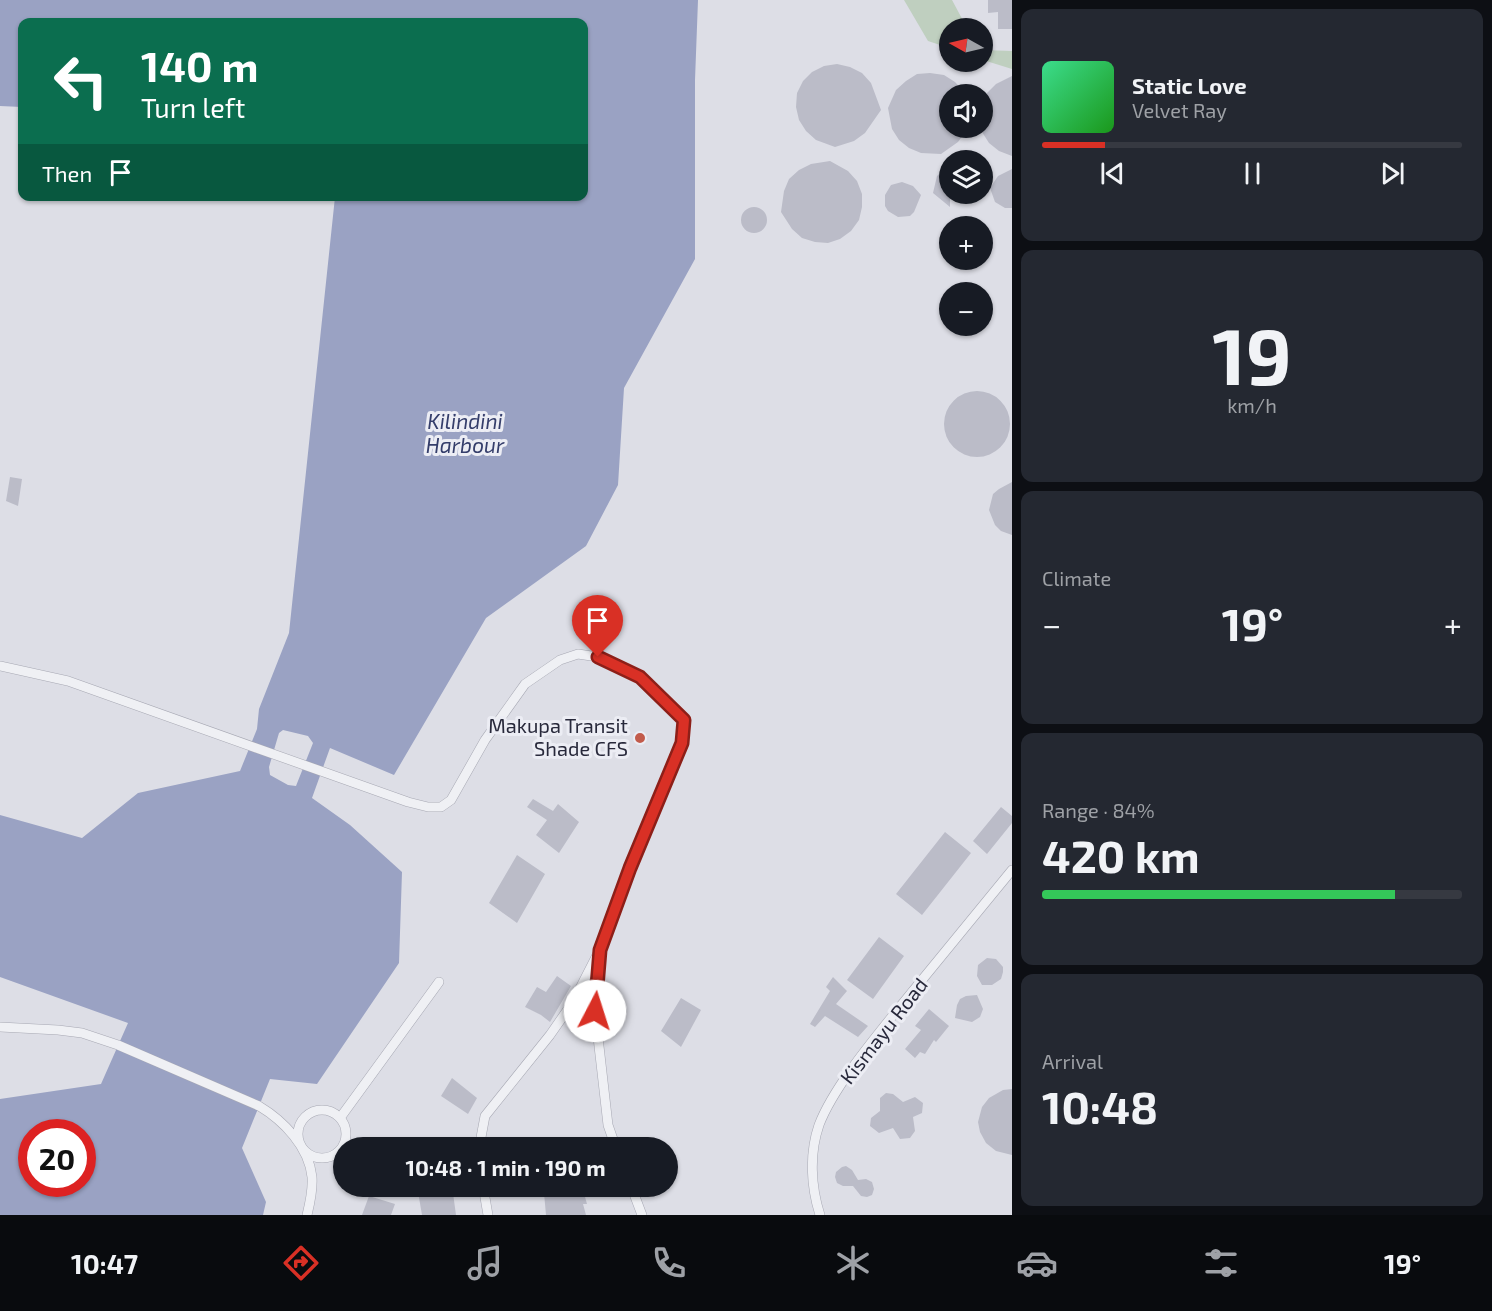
<!DOCTYPE html>
<html lang="en">
<head>
<meta charset="utf-8">
<style>
  :root { --surface:#171b24; --page:#242831; --text:#f1f3f6; --muted:#9ea1a6; --line:#363941; --accent:#d93025 }
  body { margin:0; font-family:"Exo 2",sans-serif; background:var(--page); color:var(--text); height:100vh; display:flex; flex-direction:column; font-size:22px; white-space:nowrap }
  * { box-sizing:border-box; margin:0 }
  p { font-size:20px; color:var(--muted) }
  .icon { flex:none; width:33px; height:33px; fill:none; stroke:currentColor; stroke-width:2; stroke-linecap:round; stroke-linejoin:round }
  .map { position:relative; flex:1; overflow:hidden }
  .drawer { display:flex; flex-direction:column; gap:9px; padding:9px; background:#0d0f14; width:480px }
  .drawer>* { flex:none }
  .hud { position:absolute; left:18px; top:18px; width:570px; height:183px; border-radius:12px; box-shadow:0 2px 4px #0004; background:#0b6e4f; color:#fff; overflow:hidden }
  .needle { width:39px; rotate:278deg }
  .buttons { position:absolute; left:939px; top:18px; display:grid; gap:12px }
  .buttons a { display:grid; place-items:center; width:54px; height:54px; border-radius:50%; background:var(--surface); box-shadow:0 2px 4px #0004; font-size:30px }
  .speed { position:absolute; left:18px; top:1119px; display:flex; gap:12px; font-size:30px; font-weight:700; text-align:center }
  .speed>* { display:grid; place-content:center; width:78px; height:78px; border-radius:50%; background:var(--surface); box-shadow:0 2px 4px #0004; line-height:1 }
  .speed .limit { border:9px solid #d22; background:#fff; color:#111 }
  .pin { position:absolute; display:grid; place-items:center; width:51px; height:51px; color:#fff; margin:-62px -26px; border-radius:50% 50% 50% 0; rotate:-45deg; box-shadow:0 0 6px #0007 }
  .pin .icon { rotate:45deg }
  .me { position:absolute; width:66px; margin:-33px; rotate:5deg; stroke-linejoin:round; filter:drop-shadow(0 0 4px #0008) }
  .turn { display:flex; align-items:center; gap:21px; height:126px; padding:0 24px; font-size:27px }
  .turn .icon { width:78px; height:78px; stroke-width:2.5 }
  .turn b { display:block; font-size:42px; line-height:51px }
  .then { display:flex; align-items:center; height:57px; padding:0 24px; background:#0003; gap:12px; font-size:22px }
  .big { font-size:45px; font-weight:700; line-height:1.1 }
  .drawer .widget { flex:1; display:flex; flex-direction:column; justify-content:center; gap:9px; min-width:0; padding:0 21px; border-radius:12px; background:var(--page) }
  .drawer .dial { align-items:center; gap:0 }
  .dial b { font-size:78px; line-height:1 }
  .song { display:flex; align-items:center; gap:18px }
  .cover { width:72px; height:72px; border-radius:9px; background:linear-gradient(135deg,hsl(150 70% 55%),hsl(120 70% 35%)) }
  .played { height:6px; border-radius:3px; background:linear-gradient(90deg,var(--accent) 15%,var(--line) 15%) }
  .keys { display:flex; justify-content:space-around; direction:ltr }
  .heat { display:flex; justify-content:space-between; align-items:center; font-size:33px; direction:ltr }
  .charge { height:9px; border-radius:4px; background:linear-gradient(90deg,#34c759 84%,var(--line) 0) }
  .trip { position:absolute; left:333px; top:1137px; width:345px; height:60px; border-radius:30px; background:var(--surface); box-shadow:0 2px 4px #0004; font-weight:700; line-height:60px; text-align:center }
  .menu { display:flex; height:96px; justify-content:space-around; align-items:center; background:#090b0e; color:var(--muted) }
  .menu .icon { width:42px; height:42px }
  .menu .active { color:var(--accent) }
  .menu b { font-size:27px; color:var(--text) }
  main { display:flex; flex:1; min-height:0 }
  .map>svg:first-child { display:block }
</style>
</head>
<body>
<main>
<div class="map">
<svg width="1012" height="1215" viewBox="0 0 1012 1215">
  <rect width="100%" height="100%" fill="#dddee6"/>
  <!-- green -->
  <path fill="#bfcfbf" d="M904,0H952L967,28H950L949,48L928,41Z
    M983,50L1012,51V69L983,60Z"/>
  <!-- water -->
  <path fill="#9aa2c3" fill-rule="evenodd" d="M0,0H698L695,80V259L624,388L618,485L586,546L486,618L394,775L330,748L312,798L350,825L402,872L399,963L317,1084L270,1079L242,1148L266,1202L263,1215H0V1099L101,1084L128,1023L0,977V815L82,838L138,793L240,771L257,729L259,709L289,633L335,197L584,196V22H22V107L0,106ZM283,730L308,736L313,743L296,786L288,785L270,775L269,767L279,733ZM32,1132H82V1184H32Z"/>
  <!-- building -->
  <path fill="#bbbcc8" d="M988,0H1012V29H998V12L988,13Z
    M837,64L850,67L862,73L871,83L881,110L865,133L854,141L835,147L816,140L806,131L799,120L796,107L797,93L803,81L812,72L824,66Z
    M930,73L944,75L955,82L966,94H950V128H968L958,142L941,154L921,153L909,148L899,140L892,129L888,108L896,90L906,81L917,74Z
    M1012,76V156L999,151L989,143L982,132V102L987,93L996,84Z
    M830,161L848,171L857,181L862,194V207L859,220L851,231L840,239L828,243L815,242L802,238L792,229L781,212L784,191L789,179L799,170L811,164Z
    M950,164V207L933,193L937,176Z
    M1012,169V208H1005L995,202L990,188L998,176Z
    M902,182L913,186L921,195L914,212L910,216L898,217L888,211L885,206V195L891,185Z
    M741 220a13 13 0 1 1 26 0a13 13 0 1 1-26 0Z
    M944 424a33 33 0 1 1 66 0a33 33 0 1 1-66 0Z
    M10,477L22,479L18,506L6,501Z
    M1012,482V535L1001,531L995,525L989,510L993,494L999,489Z
    M533,799L553,811L558,804L579,822L559,853L536,835L547,820L527,807Z
    M1001,807L1012,816V823L987,854L973,841Z
    M945,832L971,853L922,915L896,894Z
    M517,855L545,874L517,923L489,903Z
    M879,937L904,956L873,999L847,980Z
    M987,958L996,959L1003,967V972L1001,979L992,985H982L977,976L978,965Z
    M557,976L571,986L550,1022L541,1015L525,1007L537,987L546,992Z
    M833,977L847,991L836,1004L868,1026L858,1037L825,1016L815,1027L810,1024L830,991L826,987Z
    M977,995L983,1009L980,1017L972,1022L955,1018L957,1005L960,999L966,996Z
    M681,998L701,1010L681,1047L661,1031Z
    M929,1009L949,1026L936,1042L934,1040L925,1054L920,1052L915,1058L905,1049L921,1030L915,1026Z
    M452,1078L477,1098L468,1114L441,1096Z
    M1012,1089V1155L996,1151L986,1143L980,1132L978,1122L982,1107L989,1098L1003,1090Z
    M886,1093L893,1094L903,1102L915,1097L923,1103L922,1113L913,1117L915,1131L910,1138L900,1139L893,1128L879,1133L870,1126L871,1118L880,1111V1098Z
    M846,1166L852,1170L858,1180L866,1179L872,1182L874,1189L872,1195L867,1197L861,1196L853,1186H843L837,1183L835,1177L836,1172L842,1167Z
    M417,1186H452L456,1215H422Z
    M582,1186L587,1204H583L586,1215H546L544,1193Z
    M369,1196L395,1204L391,1215H362Z"/>
  <g fill="none" stroke-linecap="round" stroke-linejoin="round">
    <defs>
      <path id="lane" d="M0,666L68,681L408,802L428,807H441L451,800L485,740L525,684L560,660L578,654L598,657L640,677L684,720L682,743L630,868L600,950L595,1011L608,1125L616,1148
        M0,1027L58,1030L82,1033L118,1045L259,1106C284,1121 309,1147 312,1177C313,1190 310,1203 307,1215
        M298 1134a24 24 0 1 1 48 0a24 24 0 1 1-48 0Z
        M340,1118L439,982
        M479,1148L485,1116L550,1035L573,1002L597,955
        M483,1186L488,1215
        M631,1186L642,1215
        M820,1215C811,1187 809,1154 819,1125C833,1088 874,1039 899,1008C937,962 974,916 1012,870"/>
    </defs>
    <!-- lane casing -->
    <use href="#lane" stroke="#a7a8b3" stroke-width="10"/>
    <!-- lane -->
    <use href="#lane" stroke="#eff0f4" stroke-width="9"/>
  </g>
  <g fill="none" stroke-linecap="round" stroke-linejoin="round">
    <defs>
      <path id="route" d="M595,1011L600,950L630,868L682,743L684,720L640,677L598,657"/>
    </defs>
    <!-- route casing -->
    <use href="#route" stroke="#8d1f18" stroke-width="15"/>
    <!-- route -->
    <use href="#route" stroke="#d93025" stroke-width="10"/>
  </g>
  <!-- markers -->
  <circle fill="#c25b4b" stroke="#ecedf4" stroke-width="2" cx="640" cy="738" r="6"/>
  <g text-anchor="middle" stroke-width="6" stroke-linejoin="round" paint-order="stroke">
    <!-- poi labels -->
    <g font-size="20" fill="#28293b" stroke="#ecedf4" text-anchor="end">
      <text x="628" y="733">Makupa Transit<tspan x="628" dy="23">Shade CFS</tspan></text>
    </g>
    <!-- street labels -->
    <g font-size="20" fill="#28293b" stroke="#ecedf4">
      <text transform="translate(884 1031) rotate(-52)" y="7">Kismayu Road</text>
    </g>
    <!-- water labels -->
    <g font-size="21" font-style="italic" fill="#353e6b" stroke="#ecedf4">
      <text x="465" y="429">Kilindini<tspan x="465" dy="24">Harbour</tspan></text>
    </g>
  </g>
</svg>
<div class="buttons">
<a><svg class="needle" viewBox="-14 -14 28 28"><path d="M0-13l5 13h-10z" fill="#e53935"/><path d="M0 13l5-13h-10z" fill="#9ea1a6"/></svg></a>
<a><svg class="icon" aria-label="sound" viewBox="0 0 24 24"><path d="M4 9h4l5-4v14l-5-4H4zM17 9q2 3 0 6"/></svg></a>
<a><svg class="icon" aria-label="layers" viewBox="0 0 24 24"><path d="M12 4l9 5-9 5-9-5zM3 14l9 5 9-5"/></svg></a>
<a>+</a>
<a>−</a>
</div>
<div class="speed"><div class="limit">20</div></div>
<div class="pin" style="left:598px;top:657px;background:#d93025"><svg class="icon" aria-label="arrive" viewBox="0 0 24 24"><path d="M6 21V4h12l-3 4 3 4H6"/></svg></div>
<svg class="me" style="left:595px;top:1011px" viewBox="-20 -20 40 40"><circle r="19" fill="#fff"/><path d="M0-13L10 11 0 6-10 11z" fill="#d93025"/></svg>
<div class="trip">10:48 · 1 min · 190 m</div>
<div class="hud">
<div class="turn"><svg class="icon" aria-label="left" viewBox="0 0 24 24"><path d="M17 20v-9H6M10 6l-5 5 5 5"/></svg><div><b>140 m</b>Turn left</div></div>
<div class="then">Then<svg class="icon" aria-label="arrive" viewBox="0 0 24 24"><path d="M6 21V4h12l-3 4 3 4H6"/></svg></div>
</div>
</div>
<section class="drawer">
<div class="widget">
<div class="song"><i class="cover"></i><div><b>Static Love</b><p>Velvet Ray</p></div></div>
<div class="played"></div>
<div class="keys"><svg class="icon" aria-label="previous" viewBox="0 0 24 24"><path d="M18 5L8 12l10 7zM5 5v14"/></svg><svg class="icon" aria-label="pause" viewBox="0 0 24 24"><path d="M8 5v14M16 5v14"/></svg><svg class="icon" aria-label="next" viewBox="0 0 24 24"><path d="M6 5l10 7-10 7zM19 5v14"/></svg></div>
</div>
<div class="widget dial"><b>19</b><p>km/h</p></div>
<div class="widget"><p>Climate</p>
<div class="heat"><a>−</a><b class="big">19°</b><a>+</a></div>
</div>
<div class="widget"><p>Range · 84%</p><b class="big">420 km</b><div class="charge"></div></div>
<div class="widget"><p>Arrival</p><b class="big">10:48</b></div>
</section>
</main>
<nav class="menu">
<b>10:47</b>
<svg class="icon active" aria-label="directions" viewBox="0 0 24 24"><path d="M12 3l9 9-9 9-9-9zM9 14v-3h6M13 9l2 2-2 2"/></svg>
<svg class="icon" aria-label="music" viewBox="0 0 24 24"><path d="M9 18V5l10-2v13"/><circle cx="6" cy="18" r="3"/><circle cx="16" cy="16" r="3"/></svg>
<svg class="icon" aria-label="phone" viewBox="0 0 24 24"><path d="M5 4h4l2 5-3 2q2 4 5 5l2-3 5 2v4C11 20 4 13 5 4z"/></svg>
<svg class="icon" aria-label="climate" viewBox="0 0 24 24"><path d="M12 3v18M4 7l16 10M4 17L20 7"/></svg>
<svg class="icon" aria-label="car" viewBox="0 0 24 24"><path d="M5 17H2v-5l4-1 3-4h7l3 4 3 1v5h-3M9 17h6M6 11h13"/><circle cx="7" cy="17" r="2"/><circle cx="17" cy="17" r="2"/></svg>
<svg class="icon" aria-label="filters" viewBox="0 0 24 24"><path d="M4 7h16M4 17h16"/><circle cx="9" cy="7" r="2"/><circle cx="15" cy="17" r="2"/></svg>
<b>19°</b>
</nav>
</body>
</html>
